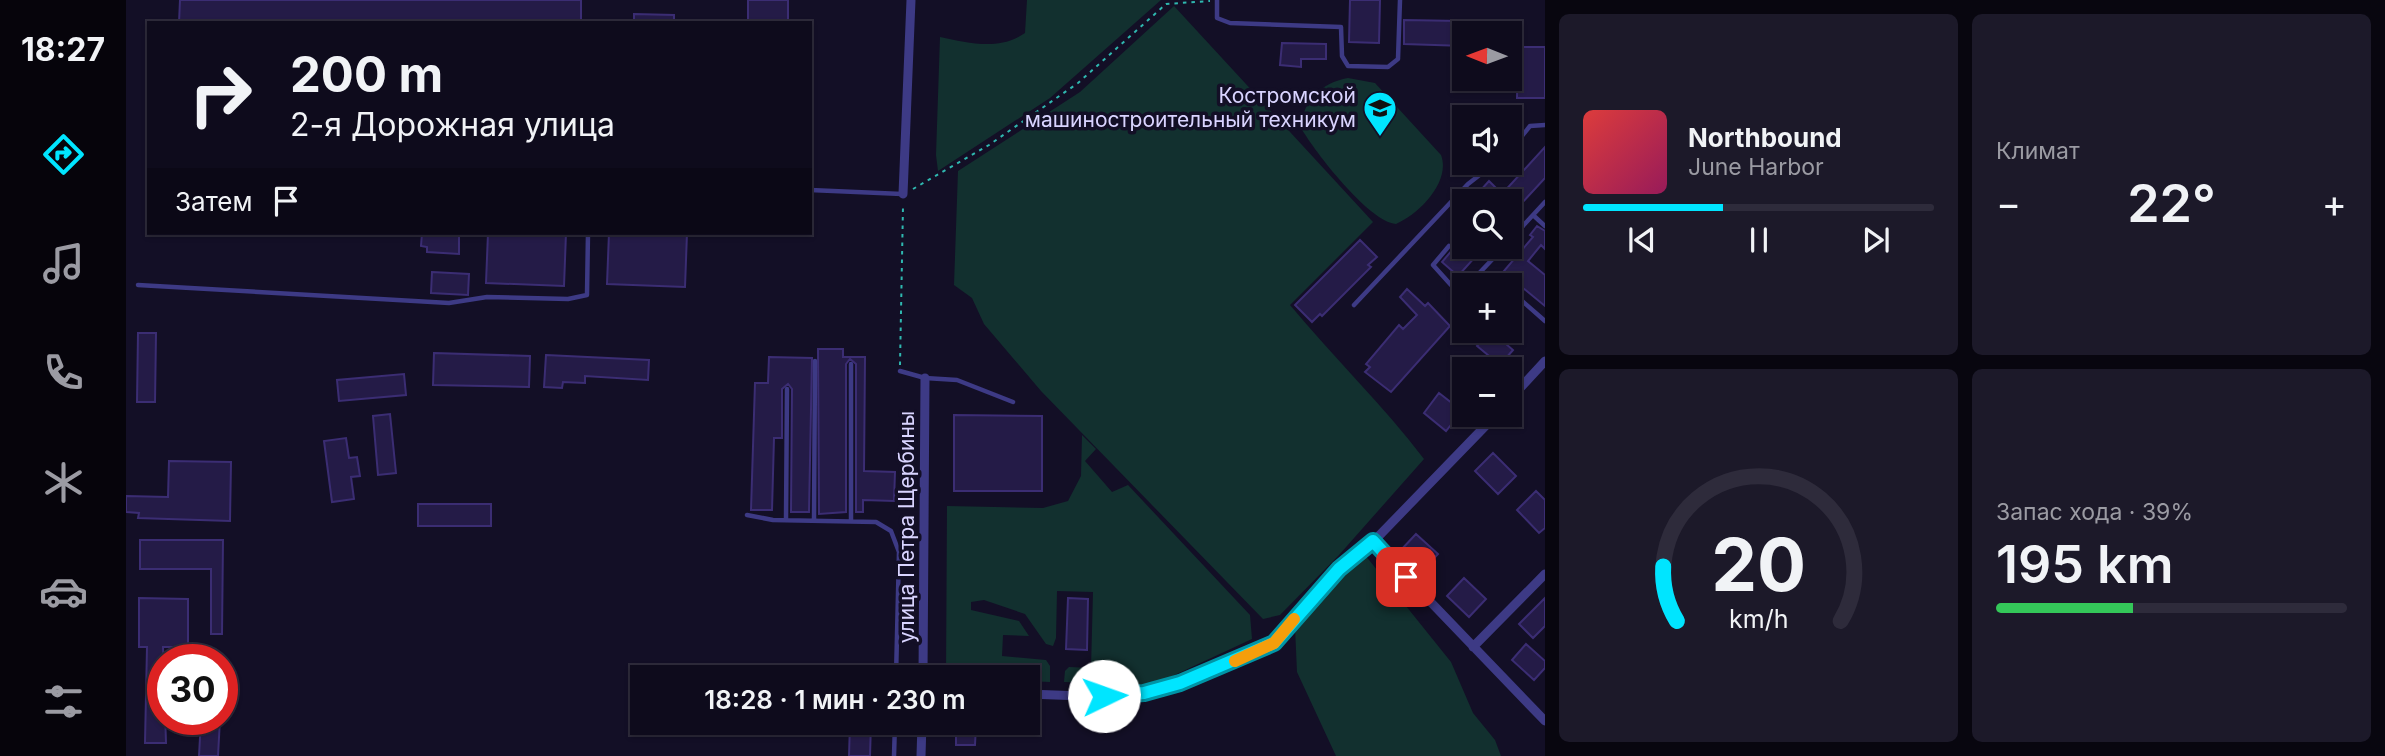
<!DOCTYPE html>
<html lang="ru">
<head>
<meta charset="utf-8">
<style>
  :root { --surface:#0e0b1c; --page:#1c1929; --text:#f1f3f6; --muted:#9b9ba3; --line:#2e2b3b; --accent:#00e5ff }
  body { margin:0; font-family:Inter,sans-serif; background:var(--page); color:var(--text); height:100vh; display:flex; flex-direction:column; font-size:26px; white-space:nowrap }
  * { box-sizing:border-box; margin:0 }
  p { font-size:23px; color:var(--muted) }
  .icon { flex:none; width:38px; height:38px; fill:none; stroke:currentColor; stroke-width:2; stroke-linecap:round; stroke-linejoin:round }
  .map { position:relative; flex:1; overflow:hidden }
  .details { display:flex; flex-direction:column; gap:14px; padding:14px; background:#08060f; width:840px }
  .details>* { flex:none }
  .hud { position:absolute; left:21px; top:21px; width:665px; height:214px; border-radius:0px; box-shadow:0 2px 5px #0004,0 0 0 2px var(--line); background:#0e0b1c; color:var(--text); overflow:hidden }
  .needle { width:46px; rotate:271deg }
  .buttons { position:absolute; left:1326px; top:21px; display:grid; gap:14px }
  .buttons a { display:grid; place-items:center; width:70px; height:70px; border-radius:0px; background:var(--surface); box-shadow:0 2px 5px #0004,0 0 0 2px var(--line); font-size:35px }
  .speed { position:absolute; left:21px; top:644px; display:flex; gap:14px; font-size:35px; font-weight:700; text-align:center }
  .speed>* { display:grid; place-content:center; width:91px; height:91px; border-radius:50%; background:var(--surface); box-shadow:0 2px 5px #0004,0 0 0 2px var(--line); line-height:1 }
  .speed .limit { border:10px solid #d22; background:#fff; color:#111 }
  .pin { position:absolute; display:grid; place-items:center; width:60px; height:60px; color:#fff; margin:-30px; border-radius:14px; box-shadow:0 4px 10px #0006 }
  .me { position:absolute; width:77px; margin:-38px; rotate:87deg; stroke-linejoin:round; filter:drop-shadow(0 0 5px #0008) }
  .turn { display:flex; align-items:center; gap:24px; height:147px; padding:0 28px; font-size:32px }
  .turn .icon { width:91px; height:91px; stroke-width:2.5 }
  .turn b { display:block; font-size:49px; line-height:60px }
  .then { display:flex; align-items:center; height:66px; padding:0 28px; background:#0003; gap:14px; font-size:26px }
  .big { font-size:52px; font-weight:600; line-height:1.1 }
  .details .tile { flex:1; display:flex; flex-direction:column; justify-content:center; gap:10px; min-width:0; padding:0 24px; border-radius:10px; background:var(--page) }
  .details .dial { align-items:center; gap:0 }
  .dial svg { height:182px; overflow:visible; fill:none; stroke:var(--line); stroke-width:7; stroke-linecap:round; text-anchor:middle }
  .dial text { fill:var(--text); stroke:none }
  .song { display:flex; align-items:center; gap:21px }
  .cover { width:84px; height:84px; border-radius:10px; background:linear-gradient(135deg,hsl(0 70% 55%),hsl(330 70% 35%)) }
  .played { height:7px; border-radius:4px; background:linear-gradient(90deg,var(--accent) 40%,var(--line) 40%) }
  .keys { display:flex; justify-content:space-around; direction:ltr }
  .heat { display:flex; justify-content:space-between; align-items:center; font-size:38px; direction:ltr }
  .charge { height:10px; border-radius:5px; background:linear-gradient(90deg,#34c759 39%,var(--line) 0) }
  .details .tiles { flex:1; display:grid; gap:14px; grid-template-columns:repeat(2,1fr) }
  .trip { position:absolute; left:504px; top:665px; width:410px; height:70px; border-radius:0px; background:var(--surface); box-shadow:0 2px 5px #0004,0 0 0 2px var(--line); font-weight:600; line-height:70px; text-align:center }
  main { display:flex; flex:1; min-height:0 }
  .menu { display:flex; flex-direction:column; width:126px; justify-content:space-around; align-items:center; background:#06040b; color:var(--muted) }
  .menu .icon { width:49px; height:49px }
  .menu .active { color:var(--accent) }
  .menu b { font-size:32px; color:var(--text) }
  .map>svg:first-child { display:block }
</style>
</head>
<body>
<main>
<nav class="menu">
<b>18:27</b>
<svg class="icon active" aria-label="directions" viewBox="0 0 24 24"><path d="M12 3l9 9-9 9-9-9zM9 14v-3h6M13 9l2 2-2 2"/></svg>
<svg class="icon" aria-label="music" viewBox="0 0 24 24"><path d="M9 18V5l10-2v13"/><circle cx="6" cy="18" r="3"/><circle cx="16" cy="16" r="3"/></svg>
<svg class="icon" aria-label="phone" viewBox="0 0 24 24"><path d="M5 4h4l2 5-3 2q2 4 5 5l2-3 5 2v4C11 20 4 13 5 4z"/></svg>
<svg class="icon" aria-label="climate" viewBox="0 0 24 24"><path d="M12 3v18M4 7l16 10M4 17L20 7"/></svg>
<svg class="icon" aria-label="car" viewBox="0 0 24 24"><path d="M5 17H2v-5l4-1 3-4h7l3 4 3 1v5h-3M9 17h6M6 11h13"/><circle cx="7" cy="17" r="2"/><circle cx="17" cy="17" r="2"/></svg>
<svg class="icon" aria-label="filters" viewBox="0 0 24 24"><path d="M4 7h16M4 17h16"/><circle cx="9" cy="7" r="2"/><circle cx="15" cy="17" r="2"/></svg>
</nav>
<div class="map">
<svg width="1419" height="756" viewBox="0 0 1419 756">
  <rect width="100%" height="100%" fill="#130f26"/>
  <!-- green -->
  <path fill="#12302f" d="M901,0H1035L924,98L812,171L810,155L814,37C843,43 873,51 899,33Z
    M1048,6L1247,222L1164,305C1208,358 1257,405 1298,459L1213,555L1154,615L1137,619L915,391L858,324L846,298L828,285L832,171L954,92Z
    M1222,78L1249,83L1315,155C1325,181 1294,214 1270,224C1243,222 1189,152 1175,128C1177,100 1195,83 1222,78Z
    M956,435L970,449L959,461L986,492L1002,485L1124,615L1126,639L1027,685L938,682L939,671L943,667L965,668L967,592L931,591L930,638L927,646L920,644L899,614L858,600L845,602V610L893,621L903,636L877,635L876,656L920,660L924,666V682L901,681V677H820L821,506L917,508L942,501L955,476Z
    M1239,555L1325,662L1347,713L1369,740L1375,756H1210L1171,672L1169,627L1225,562Z"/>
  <!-- building -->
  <path fill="#241b47" stroke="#3b2d73" stroke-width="2" d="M54,0H455V23H53Z
    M622,0H662V23H622Z
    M1224,0H1254L1253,43L1223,42Z
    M508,14L548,15V23H508Z
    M1278,20L1392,22V33H1339V46L1278,44Z
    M1156,43L1200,44V59H1175V67L1154,65Z
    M1392,47H1419V98H1391Z
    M1419,147V178L1384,216V201H1345L1363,181L1376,194Z
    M1411,226L1419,231V249L1415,245L1402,261L1419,275V306L1386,279L1381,285H1366L1407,237L1404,235Z
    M296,233H333V254L301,252V247L295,246Z
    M362,233H440L438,286L360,283Z
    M483,233H561L559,287L481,284Z
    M1339,235V247H1358L1332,276L1316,262Z
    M1234,240L1251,257L1242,265L1245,267L1196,316L1194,314L1186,322L1169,305Z
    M306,272L343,274L342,295L305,293Z
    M1281,289L1299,306L1302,303L1324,326L1265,392L1239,372L1244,367L1240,364L1273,325L1277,329L1291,315L1274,297Z
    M1365,331L1387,350L1374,365L1351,346Z
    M12,333H30L29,402H11Z
    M692,349H717V357H739L738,471L769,472L768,501L737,500V512H730V364L724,359L720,364V512L693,514Z
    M308,353L404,356L403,387L307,385Z
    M420,355L523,360L522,380L459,376V383L437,382L436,388L418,387Z
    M643,357L686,358L683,512H665L666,389L662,384L656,389V438H648L646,510H625L629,383H642Z
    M278,374L280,395L213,401L211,380Z
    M1313,393L1336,411L1320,431L1298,413Z
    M264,414L270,473L252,475L247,416Z
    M828,415L916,416V491H828Z
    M220,438L223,458L231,457L234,476L225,477L228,499L206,502L198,441Z
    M1367,453L1390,476L1372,494L1349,471Z
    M43,461L105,462L104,521L12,518L13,513L0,512V496L42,497Z
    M1410,491L1419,500V528L1413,533L1391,510Z
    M292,504H365V526H292Z
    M1290,534L1312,554L1296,571L1274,551Z
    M14,540H97L96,634H85V569H14Z
    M1338,578L1360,599L1343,617L1321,596Z
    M13,598L62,599V647H37L40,743H19L21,647H13Z
    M942,598L962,599L961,650L940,649Z
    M1419,598V626L1407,638L1393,624Z
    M1400,644L1419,661V668L1408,680L1386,660Z
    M75,719H94L92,756H73Z
    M724,723H745L744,756H723Z
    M830,724L850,725L849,745H830Z"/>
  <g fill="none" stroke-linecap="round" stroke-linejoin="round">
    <!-- path -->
    <path stroke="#2fb8b0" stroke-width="2" stroke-dasharray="3.5 5" stroke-linecap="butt" d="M787,189L863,145L952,83L1040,4L1084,1
      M774,365L777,206"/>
    <!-- service -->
    <path stroke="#3d3a85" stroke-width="4.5" d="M1091,0V18L1104,23L1215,27L1216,56L1222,66L1262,67L1272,59L1274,0
      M1384,151L1404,126L1419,125
      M684,190L776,194
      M1407,215L1419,226
      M1384,240L1419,202
      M1323,246L1307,265L1325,285L1339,286
      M12,285L323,303L361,297L442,299L461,295L462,233
      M1342,285L1378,247
      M1395,300L1419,321
      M1228,305L1342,184L1369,163
      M725,364V521
      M774,371L799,378L831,380L887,402
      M621,515L647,520L750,522L765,531L773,552L770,677
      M660,520L661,389
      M688,520L689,361
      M768,756L769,723"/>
    <!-- minor -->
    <path stroke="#3d3a85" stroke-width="9" d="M777,194L785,0
      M1384,399L1419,361
      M1247,542L1419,721
      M1347,647L1419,574
      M797,677L799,378
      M901,694L957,696L1019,693L1085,672L1148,643L1213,569L1247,542L1370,415
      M795,756L796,723"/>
  </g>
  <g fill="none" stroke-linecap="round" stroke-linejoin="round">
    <defs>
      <path id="route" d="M978,696L1018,693L1054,683L1148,643L1213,569L1247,541L1280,577"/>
    </defs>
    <!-- route casing -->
    <use href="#route" stroke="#0095a6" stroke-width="18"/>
    <!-- route -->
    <use href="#route" stroke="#00e5ff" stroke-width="12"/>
    <!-- slow -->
    <path stroke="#f59e0b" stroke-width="12" d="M1109,661L1148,643L1168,619"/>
  </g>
  <!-- icons -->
  <defs>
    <symbol id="university-pin" viewBox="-11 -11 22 30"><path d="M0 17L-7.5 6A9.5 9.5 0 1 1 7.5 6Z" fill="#00e5ff" stroke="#130f26"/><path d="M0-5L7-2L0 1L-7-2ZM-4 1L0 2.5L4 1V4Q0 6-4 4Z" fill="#111"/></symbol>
  </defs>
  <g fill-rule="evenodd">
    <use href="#university-pin" x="1235" y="89" width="38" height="52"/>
  </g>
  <g text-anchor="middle" stroke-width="7" stroke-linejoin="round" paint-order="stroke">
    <!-- poi labels -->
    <g font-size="21" fill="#d9d4ff" stroke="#130f26" text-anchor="end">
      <text x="1230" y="103">Костромской<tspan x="1230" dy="24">машиностроительный техникум</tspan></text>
    </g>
    <!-- street labels -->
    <g font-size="21" fill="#d9d4ff" stroke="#130f26">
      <text transform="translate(781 527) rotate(-90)" y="7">улица Петра Щербины</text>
    </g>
  </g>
</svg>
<div class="buttons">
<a><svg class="needle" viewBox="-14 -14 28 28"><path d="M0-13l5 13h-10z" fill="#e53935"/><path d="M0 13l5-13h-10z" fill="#9b9ba3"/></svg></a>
<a><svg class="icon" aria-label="sound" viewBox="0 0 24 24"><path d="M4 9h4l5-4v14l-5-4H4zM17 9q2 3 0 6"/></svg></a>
<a><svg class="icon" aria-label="search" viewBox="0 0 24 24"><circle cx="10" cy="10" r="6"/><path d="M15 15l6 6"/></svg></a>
<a>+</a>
<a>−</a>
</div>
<div class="speed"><div class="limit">30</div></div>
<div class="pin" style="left:1280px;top:577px;background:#d93025"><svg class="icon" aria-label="arrive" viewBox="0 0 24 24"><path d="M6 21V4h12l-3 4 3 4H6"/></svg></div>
<svg class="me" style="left:978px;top:696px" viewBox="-20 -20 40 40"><circle r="19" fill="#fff"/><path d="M0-13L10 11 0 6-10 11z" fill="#00e5ff"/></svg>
<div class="trip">18:28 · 1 мин · 230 m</div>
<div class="hud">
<div class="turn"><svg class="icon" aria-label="right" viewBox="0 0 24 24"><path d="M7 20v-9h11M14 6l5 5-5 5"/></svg><div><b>200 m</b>2-я Дорожная улица</div></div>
<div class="then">Затем<svg class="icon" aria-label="arrive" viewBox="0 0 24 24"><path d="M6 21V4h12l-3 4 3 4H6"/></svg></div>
</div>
</div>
<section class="details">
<div class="tiles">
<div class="tile">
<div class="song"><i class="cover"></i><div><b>Northbound</b><p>June Harbor</p></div></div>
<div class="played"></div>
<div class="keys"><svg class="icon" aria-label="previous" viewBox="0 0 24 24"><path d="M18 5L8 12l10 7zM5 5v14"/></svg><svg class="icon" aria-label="pause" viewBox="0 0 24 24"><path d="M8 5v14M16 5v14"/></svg><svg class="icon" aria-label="next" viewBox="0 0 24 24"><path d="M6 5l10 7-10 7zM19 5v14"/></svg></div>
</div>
<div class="tile"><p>Климат</p>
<div class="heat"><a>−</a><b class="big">22°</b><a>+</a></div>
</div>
<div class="tile dial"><svg viewBox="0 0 100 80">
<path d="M14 69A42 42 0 1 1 86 69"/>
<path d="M14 69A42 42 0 0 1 8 45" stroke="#00e5ff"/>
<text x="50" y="56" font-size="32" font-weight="700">20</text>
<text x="50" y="72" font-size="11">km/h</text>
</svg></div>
<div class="tile"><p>Запас хода · 39%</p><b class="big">195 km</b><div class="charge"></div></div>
</div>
</section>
</main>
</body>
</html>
